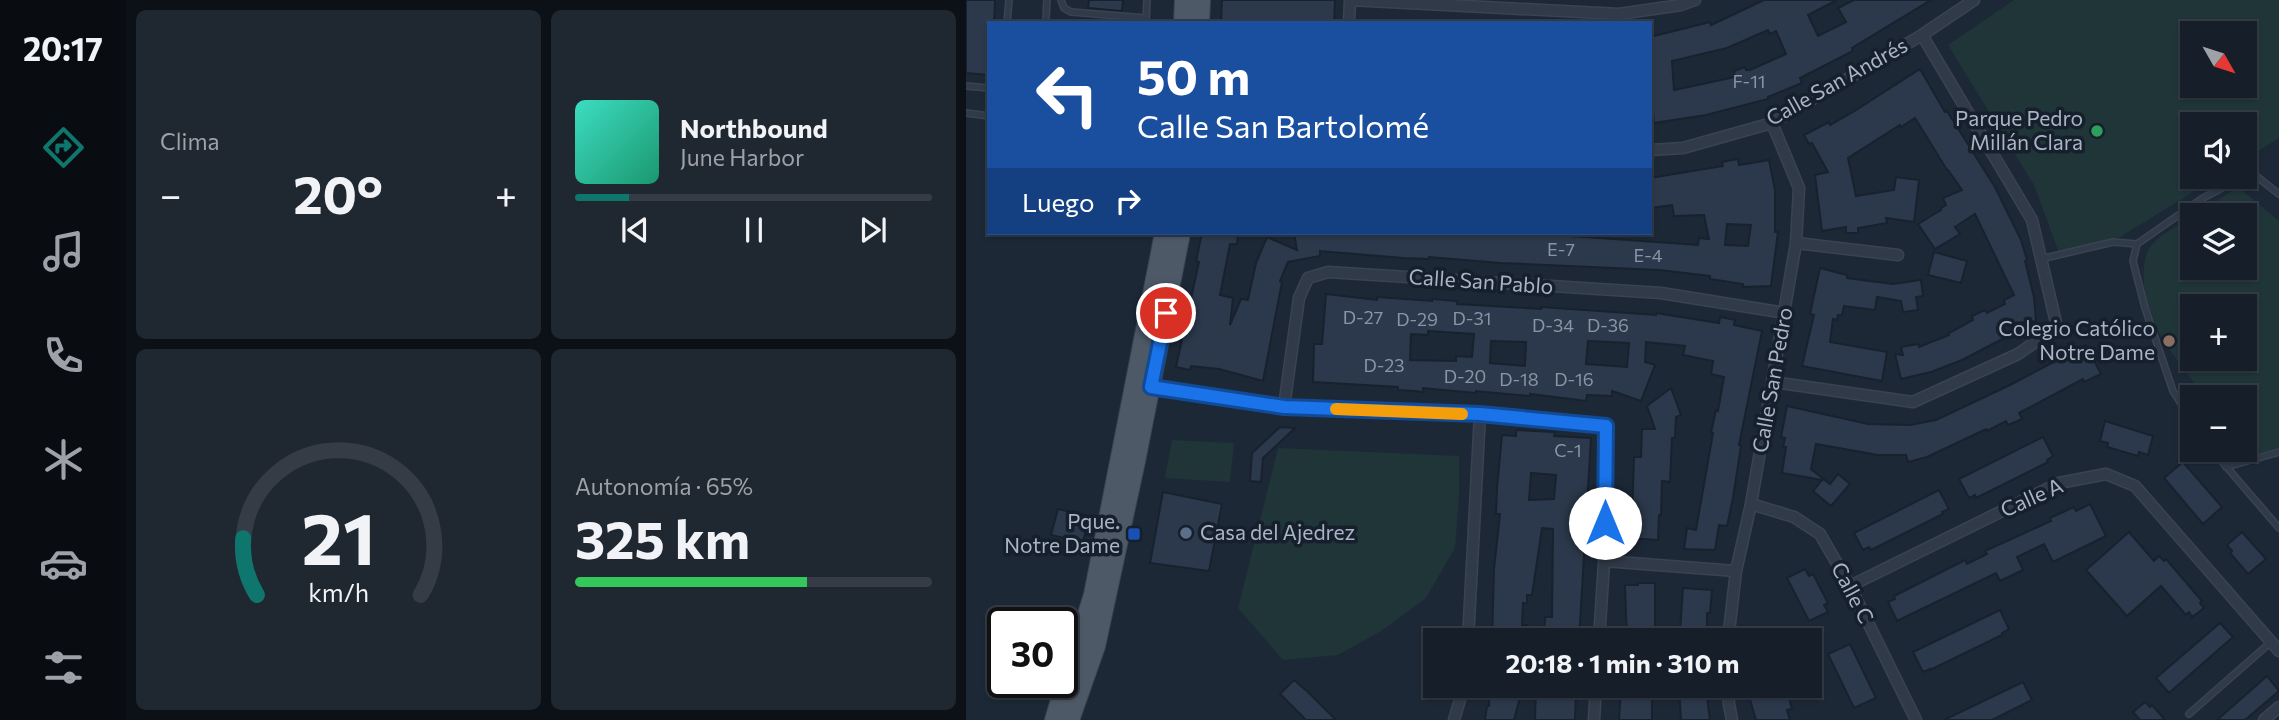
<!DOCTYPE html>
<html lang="es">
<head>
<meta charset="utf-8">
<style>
  :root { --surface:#161e29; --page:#1f2731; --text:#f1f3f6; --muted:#9ea2a8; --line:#353c46; --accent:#0f766e }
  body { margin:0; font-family:Commissioner,sans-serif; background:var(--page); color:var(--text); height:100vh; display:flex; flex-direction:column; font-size:26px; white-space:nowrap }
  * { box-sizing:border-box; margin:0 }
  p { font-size:23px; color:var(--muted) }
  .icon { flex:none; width:38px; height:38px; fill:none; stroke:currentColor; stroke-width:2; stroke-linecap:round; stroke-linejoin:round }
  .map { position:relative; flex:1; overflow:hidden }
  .side { display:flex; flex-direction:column; gap:10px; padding:10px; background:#0c1017; width:840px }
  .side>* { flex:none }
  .banner { position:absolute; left:21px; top:21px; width:665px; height:214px; border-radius:0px; box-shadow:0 2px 5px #0004,0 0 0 2px var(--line); background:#1a4fa0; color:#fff; overflow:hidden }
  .needle { width:46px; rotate:129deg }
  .tools { position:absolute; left:1214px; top:21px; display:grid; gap:14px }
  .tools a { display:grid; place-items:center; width:77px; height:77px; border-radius:0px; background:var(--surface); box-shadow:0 2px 5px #0004,0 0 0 2px var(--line); font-size:35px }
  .speed { position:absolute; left:21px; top:607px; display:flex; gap:14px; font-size:35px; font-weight:700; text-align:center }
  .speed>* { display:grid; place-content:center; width:91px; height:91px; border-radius:50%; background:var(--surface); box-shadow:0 2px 5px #0004,0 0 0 2px var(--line); line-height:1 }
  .speed .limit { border:4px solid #111; border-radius:10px; background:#fff; color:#111 }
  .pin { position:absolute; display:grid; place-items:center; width:60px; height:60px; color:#fff; margin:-30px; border:4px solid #fff; border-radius:50%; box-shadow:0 2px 7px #0007 }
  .me { position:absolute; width:77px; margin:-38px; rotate:0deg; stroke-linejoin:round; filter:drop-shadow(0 0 5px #0008) }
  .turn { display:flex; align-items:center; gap:24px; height:147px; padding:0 35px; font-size:32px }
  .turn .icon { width:91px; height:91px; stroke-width:2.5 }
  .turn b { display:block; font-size:49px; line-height:60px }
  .then { display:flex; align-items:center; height:66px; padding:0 35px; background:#0003; gap:14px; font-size:26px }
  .big { font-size:52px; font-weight:700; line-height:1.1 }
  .side .tile { flex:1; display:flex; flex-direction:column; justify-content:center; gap:10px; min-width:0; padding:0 24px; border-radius:10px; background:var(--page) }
  .side .dial { align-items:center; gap:0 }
  .dial svg { height:182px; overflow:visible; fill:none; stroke:var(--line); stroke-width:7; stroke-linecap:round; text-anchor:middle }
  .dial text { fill:var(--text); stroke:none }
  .song { display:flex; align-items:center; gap:21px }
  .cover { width:84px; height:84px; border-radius:10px; background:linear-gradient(135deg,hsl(170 70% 55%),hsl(160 70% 35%)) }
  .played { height:7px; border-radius:4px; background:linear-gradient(90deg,var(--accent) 15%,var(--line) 15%) }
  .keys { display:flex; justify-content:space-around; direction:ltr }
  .heat { display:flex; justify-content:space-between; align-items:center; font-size:38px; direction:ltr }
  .charge { height:10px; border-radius:5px; background:linear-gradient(90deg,#34c759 65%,var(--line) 0) }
  .side .tiles { flex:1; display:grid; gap:10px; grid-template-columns:repeat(2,1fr) }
  .trip { position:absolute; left:457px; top:628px; width:399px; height:70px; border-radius:0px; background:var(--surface); box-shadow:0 2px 5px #0004,0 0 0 2px var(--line); font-weight:700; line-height:70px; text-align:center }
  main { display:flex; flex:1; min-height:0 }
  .menu { display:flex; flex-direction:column; width:126px; justify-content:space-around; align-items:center; background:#090c10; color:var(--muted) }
  .menu .icon { width:49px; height:49px }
  .menu .selected { color:var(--accent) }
  .menu b { font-size:32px; color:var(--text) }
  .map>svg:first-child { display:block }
</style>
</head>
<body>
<main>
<nav class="menu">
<b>20:17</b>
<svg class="icon selected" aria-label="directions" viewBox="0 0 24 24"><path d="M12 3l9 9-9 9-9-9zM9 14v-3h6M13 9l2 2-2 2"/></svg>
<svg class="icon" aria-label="music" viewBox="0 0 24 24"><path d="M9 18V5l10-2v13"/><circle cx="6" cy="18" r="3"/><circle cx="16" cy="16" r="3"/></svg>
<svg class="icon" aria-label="phone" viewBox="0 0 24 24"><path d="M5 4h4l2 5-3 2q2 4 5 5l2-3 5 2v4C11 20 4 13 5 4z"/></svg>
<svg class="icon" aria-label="climate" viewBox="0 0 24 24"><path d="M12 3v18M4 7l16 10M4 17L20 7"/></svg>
<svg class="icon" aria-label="car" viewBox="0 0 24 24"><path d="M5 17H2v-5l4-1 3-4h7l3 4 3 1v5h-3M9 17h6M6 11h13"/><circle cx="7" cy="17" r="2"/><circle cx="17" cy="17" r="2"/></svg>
<svg class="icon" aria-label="filters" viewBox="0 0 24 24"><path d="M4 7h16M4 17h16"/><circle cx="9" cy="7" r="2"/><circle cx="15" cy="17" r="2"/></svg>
</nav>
<section class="side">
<div class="tiles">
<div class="tile"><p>Clima</p>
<div class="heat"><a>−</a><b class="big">20°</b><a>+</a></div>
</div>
<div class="tile">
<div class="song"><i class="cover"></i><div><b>Northbound</b><p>June Harbor</p></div></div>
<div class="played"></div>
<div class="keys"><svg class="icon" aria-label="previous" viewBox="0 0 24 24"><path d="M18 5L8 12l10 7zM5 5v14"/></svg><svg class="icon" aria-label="pause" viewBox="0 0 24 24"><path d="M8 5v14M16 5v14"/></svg><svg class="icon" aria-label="next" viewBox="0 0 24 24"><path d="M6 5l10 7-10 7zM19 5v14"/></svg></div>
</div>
<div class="tile dial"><svg viewBox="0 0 100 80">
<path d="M14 69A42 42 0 1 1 86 69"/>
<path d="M14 69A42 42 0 0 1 8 44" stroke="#0f766e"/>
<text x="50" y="56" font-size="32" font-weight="700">21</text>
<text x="50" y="72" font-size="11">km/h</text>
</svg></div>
<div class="tile"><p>Autonomía · 65%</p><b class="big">325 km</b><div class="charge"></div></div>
</div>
</section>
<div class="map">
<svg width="1313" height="720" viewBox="0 0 1313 720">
  <rect width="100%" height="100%" fill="#1d2837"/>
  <!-- green -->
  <path fill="#1f3538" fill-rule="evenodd" d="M1048,0H1313V138L1279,159V124H1227V177H1251L1146,242L1095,258L1068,185L982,45ZM1227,33H1279V86H1227Z
    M1272,187L1313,221V448L1281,457L1276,450H1279V397H1239C1224,376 1201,349 1190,327C1180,308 1173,274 1181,253C1188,236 1212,226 1227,217V268H1279V215H1229ZM1279,306V359H1227V306Z
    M206,440L268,443L264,482L199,478Z
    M312,448L493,456V496L489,548L460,598L415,631L372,655L317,660L272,608Z"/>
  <!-- building -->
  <path fill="#2c394c" stroke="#18212e" stroke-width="2" fill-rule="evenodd" d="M0,0H29L28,23H23V75L0,73Z
    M123,0H157L156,11L122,8Z
    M256,0H369L368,23H255Z
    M798,0H871L842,15L852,36L880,22L872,8L888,0H965L886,48L887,51L834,78L836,83L802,97V99L740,115L688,123L684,79V37L744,22L745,25ZM802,30L804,34L810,31L820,54L784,70H780L779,67L768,71L769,77L708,90L706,61L761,48Z
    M954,69L979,112L981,111L1029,187L1055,240L1061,260L1059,261L1068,297L1070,321L1036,324L1042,336L996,360L965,372L935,379L929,354L937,355L935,347L952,344L953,347L983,335V333L1007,320L1006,316L1019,310L1021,313L1039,304L1038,300L1048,295L1009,214L989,227L994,234L969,249L952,224L975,210V208L980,205L977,198L996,190L982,170H981L949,118L935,127L934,125L882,158L890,196L928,190L930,177L953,180L948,222L920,218L921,223L892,228V233H880V227L856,231L849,175L862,172L846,143L843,144L838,135L863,122L864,125L887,112Z
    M772,159L773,165L803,160L809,190V232H812L805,286L777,287V284L744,279V276L693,270L535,263L463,257V259L437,258L354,251V256L322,262L314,281L316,282L297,381L253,369L225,366L224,370L210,367L233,262L230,261L236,233H272L271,244H264L254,295L267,298L264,325L275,299L282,300L290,263L301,237L331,250L328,233H562L732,245L733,238L743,239L738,215L708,216L706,205L684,208V178L757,166L756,162ZM761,224L785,225L782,246L759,245Z
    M968,252L1001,261L995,283L962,275Z
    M854,268L881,275V278L927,284L955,280L957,296L950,297L952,310L937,312L935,301L911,297L909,310L878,306L876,315H872L871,320L867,319L864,342L921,352L916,381L836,366L848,315L844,314Z
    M360,294L411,300V297L466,301V299L491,301V304L575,309V307L690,315V313L753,323L754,317L769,320L768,325L796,331L773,445L775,446L767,498L761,526L753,525L749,550L718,549L721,528L730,530L747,433H745L750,410L752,411L758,377L745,374L747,361L717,355L719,346L680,342L679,362L689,365L675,401L646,391V396L621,395L620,401L564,394V396L510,391V393L457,388V392L449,391L432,390V387L347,382L348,344H356ZM462,331L508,334L506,357L490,356V361L444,360L445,334L462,335ZM525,341L560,342L559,366L524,363ZM622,341L663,343L661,367L620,364Z
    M1120,345L1135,374L1118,382L1117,379L1053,413L1056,419L1042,425L1040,421L1021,431L1020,429L961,457L942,462L940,455H912L850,444L845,469L864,484L872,474L884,484L865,506L847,491L856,480L816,473L820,447H817L819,438L815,437L821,406L902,424L944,425L970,420L1044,385Z
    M705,388L715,415L710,417L709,438H706L704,482L696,481L695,515H693L692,540L661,538L663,514H666L668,457H675L676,429H689L681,406Z
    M1139,421L1187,436L1182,455L1173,452L1172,456L1141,447L1142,443L1134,441Z
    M314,427L329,428L297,458L295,482L284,481L286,453Z
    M550,430L589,432L588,436L625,438L613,640H583V636H578L579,617H586L587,529L576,528L566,595H561V603H557L556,625H561L559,640H526L528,569L534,514H530L531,488L536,435L550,436ZM565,473L590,475L588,499L563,500Z
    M1077,437L1087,456L1081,460L1082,462L1010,498L1009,495L1003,498L993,479Z
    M1217,462L1256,507L1237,524L1198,478Z
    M973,490L983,509L976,512L977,514L905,550L903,547L897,550L888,533Z
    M197,492L256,504L243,571L184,563Z
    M1124,504L1140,536L1087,562L1078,544L1051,557L1057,570L1034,581L1030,573L931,621L922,602L929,599L928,596L999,560L1001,564L1021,554L1019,551L1085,521L1084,518L1108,507L1110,511Z
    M92,509L123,516L117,542L85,535Z
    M1163,532L1188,561L1193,556L1198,561L1200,559L1236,601L1234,603L1238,608L1226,617L1223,612L1220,615L1195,586L1161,616L1120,570Z
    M1276,532L1300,559L1282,574L1264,553L1266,551L1261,545Z
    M839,569L843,576L847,574L862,603L858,605L862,612L843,621L821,578Z
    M672,583H689V633H674V640H661L659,585H672Z
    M717,588L746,590L744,613H741V640H720V632H714Z
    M1034,610L1043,629L1036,633V635L964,670V669L957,672L947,652Z
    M1254,623L1267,637L1203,693L1190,678Z
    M884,644L910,698L888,708L862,654Z
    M1301,676L1313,691L1279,720H1251Z
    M328,680L343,693L370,720H340L314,694Z
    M1057,682L1066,700L1026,720H978Z
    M524,686H557L548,720H519L521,706H523Z
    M570,686L610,687L609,720H569Z
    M655,686H686V720H653Z
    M713,686H743L744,696L741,697L744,720H715Z
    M787,686H820L826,709L821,710L824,720H790L783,696L788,694Z
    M1179,702L1184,707L1186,705L1199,720H1174L1167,712Z"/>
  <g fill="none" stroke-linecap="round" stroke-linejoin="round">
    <defs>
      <path id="lane" d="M95,0L98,8L105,12L180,18
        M80,19L81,0
        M41,23L43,0
        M180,23L181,0
        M0,86L23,88
        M0,113L23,116
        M1279,176L1285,172L1313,194
        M1075,259L1147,242L1171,244
        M1227,422L1207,391L1179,308L1167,261L1171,244L1237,198L1277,177
        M1246,450L1313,528
        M1260,467L1313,452
        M1223,714L1305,642"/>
      <path id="street" d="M384,0L653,14L715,5L729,0
        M383,23L384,0
        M684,150L717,148L806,123L956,35L1008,0
        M830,243L932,255
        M807,382L947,402L1052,354L1091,327L1066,220L956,35
        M180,387L318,407L514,414L640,426L639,547L633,640
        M318,407L333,298L342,278L362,272L695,293L819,313
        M785,504L828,517L854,534L884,586L950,720
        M638,561L770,571
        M884,586L1093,483L1140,474L1169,486L1313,651
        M502,640L514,414
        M762,640L770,571L785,504L830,243L833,188L806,123
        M762,686L763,704L766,720
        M488,720L498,686
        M628,720L630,686
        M1298,720L1313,707"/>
      <path id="primary" d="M217,23L218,0
        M234,23L235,0
        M88,720L127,595L198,233
        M104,720L130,646L170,461L215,233"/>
    </defs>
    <!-- lane casing -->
    <use href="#lane" stroke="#3a4351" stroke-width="8"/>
    <!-- street casing -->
    <use href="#street" stroke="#3a4351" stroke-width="13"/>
    <!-- primary casing -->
    <use href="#primary" stroke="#3a4351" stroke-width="20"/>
    <!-- lane -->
    <use href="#lane" stroke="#313a48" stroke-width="5"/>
    <!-- street -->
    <use href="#street" stroke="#313a48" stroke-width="10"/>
    <!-- primary -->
    <use href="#primary" stroke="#4e5968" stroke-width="18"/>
  </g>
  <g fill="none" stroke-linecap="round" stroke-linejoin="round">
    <defs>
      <path id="route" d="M200,313L185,387L318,407L514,414L640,426L639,523"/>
    </defs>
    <!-- route casing -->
    <use href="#route" stroke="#114b97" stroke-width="18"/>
    <!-- route -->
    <use href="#route" stroke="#1a73e8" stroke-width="12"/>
    <!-- slow -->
    <path stroke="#f59e0b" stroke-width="12" d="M370,409L496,414"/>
  </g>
  <!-- markers -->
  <circle fill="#2e9e5b" stroke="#161f2c" stroke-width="2.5" cx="1131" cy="131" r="7"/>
  <circle fill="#8d6e63" stroke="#161f2c" stroke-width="2.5" cx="1203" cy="341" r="7"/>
  <circle fill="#5c6f8a" stroke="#161f2c" stroke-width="2.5" cx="220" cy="533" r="7"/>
  <rect fill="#1a4fb4" stroke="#161f2c" stroke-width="2.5" x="161" y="527" width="14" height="14" rx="3.5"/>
  <g text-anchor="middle" stroke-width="7" stroke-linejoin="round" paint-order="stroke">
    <!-- number labels -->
    <g font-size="18" fill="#8994a6">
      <text x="783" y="88">F-11</text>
      <text x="595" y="256">E-7</text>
      <text x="682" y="262">E-4</text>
      <text x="397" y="324">D-27</text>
      <text x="506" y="325">D-31</text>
      <text x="451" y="326">D-29</text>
      <text x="587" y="332">D-34</text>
      <text x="642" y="332">D-36</text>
      <text x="418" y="372">D-23</text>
      <text x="499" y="383">D-20</text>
      <text x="553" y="386">D-18</text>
      <text x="608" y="386">D-16</text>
      <text x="602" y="457">C-1</text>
    </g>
    <!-- street labels -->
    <g font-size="21" fill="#aab4c5" stroke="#161f2c">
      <text transform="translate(871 82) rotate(-29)" y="7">Calle San Andrés</text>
      <text transform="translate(515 282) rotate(4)" y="7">Calle San Pablo</text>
      <text transform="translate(807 380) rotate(-80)" y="7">Calle San Pedro</text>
      <text transform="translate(1066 498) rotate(-24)" y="7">Calle A</text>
      <text transform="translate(886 593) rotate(62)" y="7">Calle C</text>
    </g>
    <!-- poi labels -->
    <g font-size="21" fill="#aab4c5" stroke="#161f2c" text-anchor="end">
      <text x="1117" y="126">Parque Pedro<tspan x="1117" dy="24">Millán Clara</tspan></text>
      <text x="1189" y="336">Colegio Católico<tspan x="1189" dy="24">Notre Dame</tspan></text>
      <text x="154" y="529">Pque.<tspan x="154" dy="24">Notre Dame</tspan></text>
      <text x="234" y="540" text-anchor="start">Casa del Ajedrez</text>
    </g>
  </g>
</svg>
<div class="tools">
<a><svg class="needle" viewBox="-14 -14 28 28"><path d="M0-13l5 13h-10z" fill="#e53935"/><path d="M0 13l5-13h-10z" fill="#9ea2a8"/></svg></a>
<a><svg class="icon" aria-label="sound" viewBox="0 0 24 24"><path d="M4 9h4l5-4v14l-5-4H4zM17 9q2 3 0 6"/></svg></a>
<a><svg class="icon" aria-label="layers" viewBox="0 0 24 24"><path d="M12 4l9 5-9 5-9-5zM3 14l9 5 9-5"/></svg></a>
<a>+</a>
<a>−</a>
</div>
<div class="speed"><div class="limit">30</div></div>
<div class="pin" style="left:200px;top:313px;background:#d93025"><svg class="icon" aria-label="arrive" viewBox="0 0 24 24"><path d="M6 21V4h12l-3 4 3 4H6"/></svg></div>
<svg class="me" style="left:639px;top:523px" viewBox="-20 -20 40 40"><circle r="19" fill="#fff"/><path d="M0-13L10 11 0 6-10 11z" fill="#1a73e8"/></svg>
<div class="trip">20:18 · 1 min · 310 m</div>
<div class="banner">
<div class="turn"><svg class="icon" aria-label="left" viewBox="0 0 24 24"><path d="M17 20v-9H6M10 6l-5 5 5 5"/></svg><div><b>50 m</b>Calle San Bartolomé</div></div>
<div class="then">Luego<svg class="icon" aria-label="right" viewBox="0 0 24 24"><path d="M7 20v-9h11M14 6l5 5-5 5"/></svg></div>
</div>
</div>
</main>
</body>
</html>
